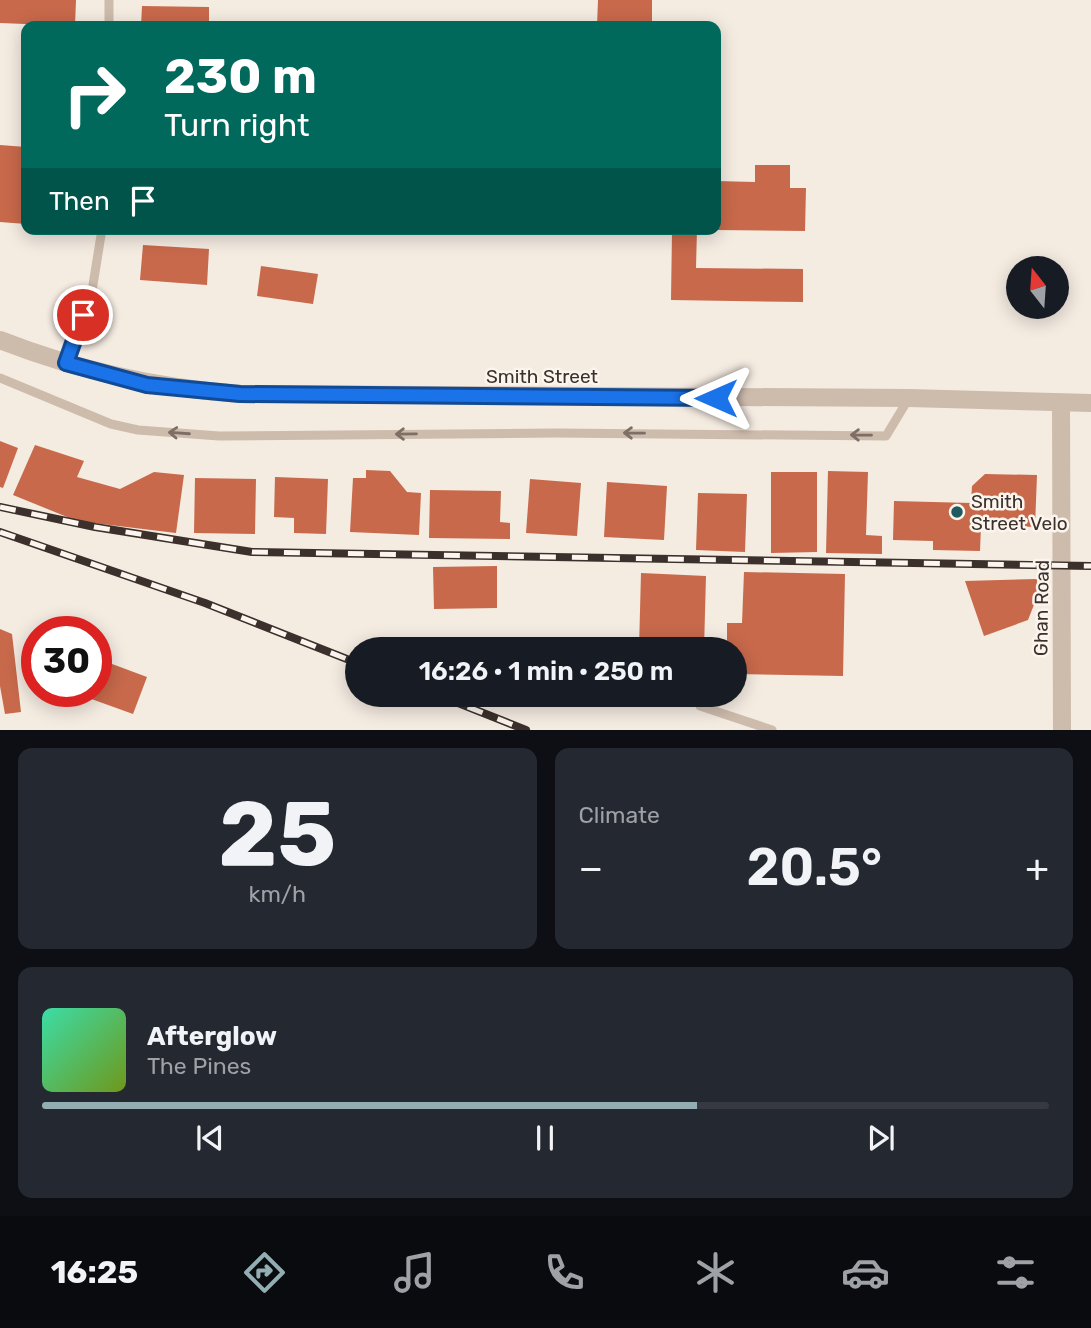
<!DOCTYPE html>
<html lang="en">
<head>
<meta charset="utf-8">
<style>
  :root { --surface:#171b24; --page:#242831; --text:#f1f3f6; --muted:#9ea1a6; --line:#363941; --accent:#92aeb2 }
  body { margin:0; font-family:Rubik,sans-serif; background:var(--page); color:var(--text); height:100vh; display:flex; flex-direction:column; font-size:26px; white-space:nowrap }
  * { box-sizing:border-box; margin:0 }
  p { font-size:23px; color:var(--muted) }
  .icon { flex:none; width:38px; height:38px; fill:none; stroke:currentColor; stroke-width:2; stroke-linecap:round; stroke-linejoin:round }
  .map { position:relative; height:730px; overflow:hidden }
  .details { display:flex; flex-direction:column; gap:18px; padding:18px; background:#0d0f14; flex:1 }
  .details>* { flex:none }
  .hud { position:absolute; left:21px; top:21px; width:700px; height:214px; border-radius:14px; box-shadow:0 4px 18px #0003; background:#00695c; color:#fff; overflow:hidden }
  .needle { width:46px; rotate:343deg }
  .buttons { position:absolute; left:1006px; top:256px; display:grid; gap:14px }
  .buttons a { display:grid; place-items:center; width:63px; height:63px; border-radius:50%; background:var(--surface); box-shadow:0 4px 18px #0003; font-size:35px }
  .speed { position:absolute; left:21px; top:616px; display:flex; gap:14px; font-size:35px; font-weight:700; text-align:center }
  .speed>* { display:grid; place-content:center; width:91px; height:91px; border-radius:50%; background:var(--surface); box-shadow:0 4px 18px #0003; line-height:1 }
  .speed .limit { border:10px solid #d22; background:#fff; color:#111 }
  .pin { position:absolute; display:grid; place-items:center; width:60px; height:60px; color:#fff; margin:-30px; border:4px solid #fff; border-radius:50%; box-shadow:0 2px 7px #0007 }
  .me { position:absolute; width:77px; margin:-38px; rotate:270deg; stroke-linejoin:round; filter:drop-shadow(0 0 5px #0008) }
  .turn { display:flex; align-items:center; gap:24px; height:147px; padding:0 28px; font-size:32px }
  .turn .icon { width:91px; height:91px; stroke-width:2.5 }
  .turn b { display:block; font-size:49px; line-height:60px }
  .then { display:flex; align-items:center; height:66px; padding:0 28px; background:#0003; gap:14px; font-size:26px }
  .big { font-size:52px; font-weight:600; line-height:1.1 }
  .details .tile { flex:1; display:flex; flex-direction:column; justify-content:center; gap:10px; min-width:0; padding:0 24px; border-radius:14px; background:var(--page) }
  .details .dial { align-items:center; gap:0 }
  .dial b { font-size:91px; line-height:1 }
  .song { display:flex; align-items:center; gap:21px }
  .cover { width:84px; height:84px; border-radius:10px; background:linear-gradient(135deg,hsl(160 70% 55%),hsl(80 70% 35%)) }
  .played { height:7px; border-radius:4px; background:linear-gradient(90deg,var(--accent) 65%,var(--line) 65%) }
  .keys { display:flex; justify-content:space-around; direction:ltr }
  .heat { display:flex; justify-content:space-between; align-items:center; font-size:38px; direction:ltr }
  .details .tiles { flex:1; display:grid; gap:18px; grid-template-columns:1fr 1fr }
  .tile:last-child { grid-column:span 2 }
  .trip { position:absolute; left:345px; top:637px; width:402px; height:70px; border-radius:35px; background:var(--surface); box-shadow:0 4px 18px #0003; font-weight:600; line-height:70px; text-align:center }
  .tabs { display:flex; height:112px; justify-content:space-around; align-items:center; background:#090b0e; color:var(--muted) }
  .tabs .icon { width:49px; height:49px }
  .tabs .current { color:var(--accent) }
  .tabs b { font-size:32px; color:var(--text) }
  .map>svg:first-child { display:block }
</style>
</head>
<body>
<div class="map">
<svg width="1091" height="730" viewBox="0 0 1091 730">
  <rect width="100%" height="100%" fill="#f4ebe1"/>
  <!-- building -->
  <path fill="#c8694b" d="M0,0H76L75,26L0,23Z
    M598,0H652V26H597Z
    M142,6L209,7V26H141Z
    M0,145L26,147V224L0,222Z
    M755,165H790V188H806L805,231L716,230V181L755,182Z
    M662,229H697L696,268L803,269V302L671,300L672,232Z
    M143,245L209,249L207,285L140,280Z
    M261,266L318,274L313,304L257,296Z
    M0,441L18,448L3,488L0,487Z
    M35,445L84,461L77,477L120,489L154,472L184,475L176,533L77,521L13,495Z
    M366,470L390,471L407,492L421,493L419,535L350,532L353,478H366Z
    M828,471L868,472L866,535L882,536V554L826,553Z
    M771,472H817V552L771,553Z
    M985,474L1037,475L1035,527L981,525L980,551L933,550V541L893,540L894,501L971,503L972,486Z
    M275,477L328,479L326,534L294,533V518L274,517Z
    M195,478L256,479L255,534L194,533Z
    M530,479L581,483L577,536L526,533Z
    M607,482L667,486L664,540L604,537Z
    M430,490L501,491L500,522L510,523V539L429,538Z
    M698,493L747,494L745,552L696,550Z
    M497,566V608L434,609L433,567Z
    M744,572L845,574L843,676L735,674V649H727V623H742Z
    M641,573L706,576L704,649H639Z
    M1037,579V597L1028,620L984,636L965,581Z
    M0,629L12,634L21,712L5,714L0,686Z
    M96,658L147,677L133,714L72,692L96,691Z"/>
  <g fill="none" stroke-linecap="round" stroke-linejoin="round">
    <!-- lane -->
    <path stroke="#cdbbac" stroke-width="9" d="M109,26V0
      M66,363L92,291L102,229
      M0,378L111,424L138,430L219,436L556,433L886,436L909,398
      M700,706L772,730"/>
    <!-- street -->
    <path stroke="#cdbbac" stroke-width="18" d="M0,340C79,371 156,388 240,394L909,398L1091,403
      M1061,403L1062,730"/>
    <defs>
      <path id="rail" d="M0,507L95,527L252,552L1091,566
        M0,532L205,603L357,663
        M438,695L526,730"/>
    </defs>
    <!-- rail casing -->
    <use href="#rail" stroke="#3b302b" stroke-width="8"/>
    <!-- rail -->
    <use href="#rail" stroke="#fbf5ee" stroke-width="5" stroke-dasharray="16" stroke-linecap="butt"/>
  </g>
  <!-- one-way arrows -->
  <defs><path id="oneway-shaft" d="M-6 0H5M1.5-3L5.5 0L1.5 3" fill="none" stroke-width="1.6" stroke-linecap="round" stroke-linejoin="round" transform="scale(1.75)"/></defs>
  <g stroke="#7d6f65">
    <use href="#oneway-shaft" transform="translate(179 433) rotate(-176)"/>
    <use href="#oneway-shaft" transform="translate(634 433) rotate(-179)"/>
    <use href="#oneway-shaft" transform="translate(406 434) rotate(179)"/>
    <use href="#oneway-shaft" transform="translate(861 435) rotate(-179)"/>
  </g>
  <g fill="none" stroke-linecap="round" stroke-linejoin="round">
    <defs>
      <path id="route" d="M83,315L66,363L147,385L240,394L716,398"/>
    </defs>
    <!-- route casing -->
    <use href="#route" stroke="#114b97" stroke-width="18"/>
    <!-- route -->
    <use href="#route" stroke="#1a73e8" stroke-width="12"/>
  </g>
  <!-- markers -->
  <circle fill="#1f5a5e" stroke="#fbf5ee" stroke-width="2.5" cx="957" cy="512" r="7"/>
  <g text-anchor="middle" stroke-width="5" stroke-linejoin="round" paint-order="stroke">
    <!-- street labels -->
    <g font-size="19" fill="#3b302b" stroke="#fbf5ee">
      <text x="542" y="383">Smith Street</text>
      <text transform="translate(1041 608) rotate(-89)" y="7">Ghan Road</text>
    </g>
    <!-- poi labels -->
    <g font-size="19" fill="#3b302b" stroke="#fbf5ee" text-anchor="start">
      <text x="971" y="508">Smith<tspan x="971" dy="22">Street Velo</tspan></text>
    </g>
  </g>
</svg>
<div class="buttons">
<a><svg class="needle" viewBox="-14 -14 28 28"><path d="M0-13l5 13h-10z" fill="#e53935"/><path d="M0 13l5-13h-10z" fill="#9ea1a6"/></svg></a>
</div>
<div class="speed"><div class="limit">30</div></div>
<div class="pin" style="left:83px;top:315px;background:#d93025"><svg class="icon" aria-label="arrive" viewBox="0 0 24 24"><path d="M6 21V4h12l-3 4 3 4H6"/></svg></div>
<svg class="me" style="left:716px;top:398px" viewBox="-20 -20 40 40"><path d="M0-17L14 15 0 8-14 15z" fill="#1a73e8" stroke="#fff" stroke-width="4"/></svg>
<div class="trip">16:26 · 1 min · 250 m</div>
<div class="hud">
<div class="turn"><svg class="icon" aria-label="right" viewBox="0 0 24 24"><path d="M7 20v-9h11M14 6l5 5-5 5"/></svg><div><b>230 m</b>Turn right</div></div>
<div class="then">Then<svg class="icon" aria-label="arrive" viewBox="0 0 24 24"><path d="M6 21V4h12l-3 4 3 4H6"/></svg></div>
</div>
</div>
<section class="details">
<div class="tiles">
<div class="tile dial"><b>25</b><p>km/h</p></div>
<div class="tile"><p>Climate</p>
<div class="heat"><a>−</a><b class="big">20.5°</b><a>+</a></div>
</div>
<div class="tile">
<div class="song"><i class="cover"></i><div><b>Afterglow</b><p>The Pines</p></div></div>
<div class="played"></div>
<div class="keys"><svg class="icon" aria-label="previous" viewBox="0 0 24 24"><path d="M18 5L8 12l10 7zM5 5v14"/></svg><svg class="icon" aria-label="pause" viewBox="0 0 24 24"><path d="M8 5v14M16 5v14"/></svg><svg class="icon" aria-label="next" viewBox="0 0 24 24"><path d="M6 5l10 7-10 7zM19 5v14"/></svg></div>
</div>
</div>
</section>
<nav class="tabs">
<b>16:25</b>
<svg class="icon current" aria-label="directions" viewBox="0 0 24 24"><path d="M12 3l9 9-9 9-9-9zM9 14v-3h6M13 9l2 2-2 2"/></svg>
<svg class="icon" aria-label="music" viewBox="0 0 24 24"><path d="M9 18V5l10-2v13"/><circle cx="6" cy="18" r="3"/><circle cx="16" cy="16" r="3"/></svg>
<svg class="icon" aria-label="phone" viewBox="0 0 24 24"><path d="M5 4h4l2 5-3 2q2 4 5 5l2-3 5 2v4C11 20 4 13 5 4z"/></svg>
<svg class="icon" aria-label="climate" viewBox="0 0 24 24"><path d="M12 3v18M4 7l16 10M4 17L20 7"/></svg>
<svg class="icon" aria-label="car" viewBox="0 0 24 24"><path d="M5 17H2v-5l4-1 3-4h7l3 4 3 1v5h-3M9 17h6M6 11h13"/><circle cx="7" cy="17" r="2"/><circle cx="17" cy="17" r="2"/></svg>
<svg class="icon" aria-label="filters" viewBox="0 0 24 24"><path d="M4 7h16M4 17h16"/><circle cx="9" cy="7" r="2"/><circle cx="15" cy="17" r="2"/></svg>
</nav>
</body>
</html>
